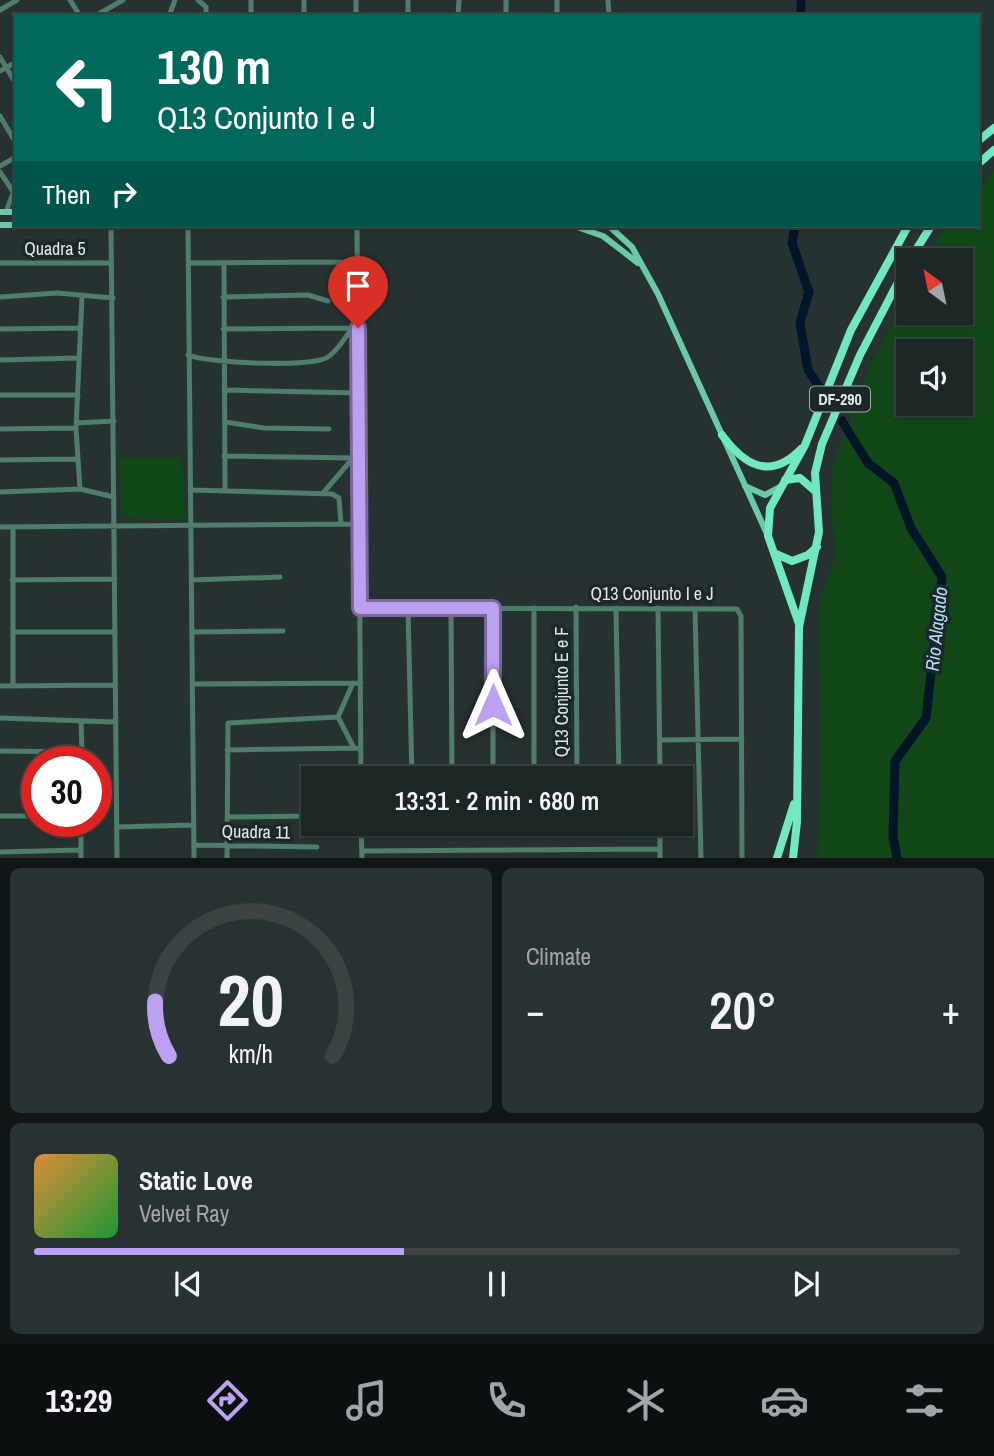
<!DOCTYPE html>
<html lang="en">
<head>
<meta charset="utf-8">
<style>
  :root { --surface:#1c2625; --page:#293232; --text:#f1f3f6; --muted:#a0a5a7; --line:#3a4342; --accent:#bca0f2 }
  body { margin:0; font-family:"Archivo Narrow",sans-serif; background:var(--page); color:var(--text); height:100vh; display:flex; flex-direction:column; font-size:26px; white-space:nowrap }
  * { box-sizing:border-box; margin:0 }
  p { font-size:23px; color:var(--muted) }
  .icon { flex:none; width:38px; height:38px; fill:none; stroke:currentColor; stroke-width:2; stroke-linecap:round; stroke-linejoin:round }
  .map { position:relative; height:858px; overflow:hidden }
  .details { display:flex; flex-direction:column; gap:10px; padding:10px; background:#0f1514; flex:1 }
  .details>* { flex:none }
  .banner { position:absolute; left:14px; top:14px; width:966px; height:214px; border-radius:0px; box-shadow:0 2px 5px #0004,0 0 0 2px var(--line); background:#00695c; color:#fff; overflow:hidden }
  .needle { width:46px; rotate:327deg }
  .tools { position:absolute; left:896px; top:248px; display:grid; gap:14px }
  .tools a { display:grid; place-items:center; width:77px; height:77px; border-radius:0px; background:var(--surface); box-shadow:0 2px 5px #0004,0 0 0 2px var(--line); font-size:35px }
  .speed { position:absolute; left:21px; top:746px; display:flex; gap:14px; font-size:35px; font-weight:700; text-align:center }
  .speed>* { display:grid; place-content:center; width:91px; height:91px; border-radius:50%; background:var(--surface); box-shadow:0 2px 5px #0004,0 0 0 2px var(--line); line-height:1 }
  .speed .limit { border:10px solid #d22; background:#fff; color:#111 }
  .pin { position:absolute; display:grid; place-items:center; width:60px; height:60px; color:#fff; margin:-72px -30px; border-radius:50% 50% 50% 0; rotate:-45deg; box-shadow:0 0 7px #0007 }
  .pin .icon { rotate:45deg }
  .me { position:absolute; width:77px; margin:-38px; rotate:0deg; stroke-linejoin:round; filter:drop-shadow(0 0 5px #0008) }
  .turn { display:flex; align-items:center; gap:24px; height:147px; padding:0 28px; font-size:32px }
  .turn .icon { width:91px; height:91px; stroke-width:2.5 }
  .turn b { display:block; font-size:49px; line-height:60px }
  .then { display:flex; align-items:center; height:66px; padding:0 28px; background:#0003; gap:14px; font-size:26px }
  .big { font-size:52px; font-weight:600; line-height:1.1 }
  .details .card { flex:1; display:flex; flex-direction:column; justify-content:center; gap:10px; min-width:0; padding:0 24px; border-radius:10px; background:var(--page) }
  .details .dial { align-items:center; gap:0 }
  .dial svg { height:182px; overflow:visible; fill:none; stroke:var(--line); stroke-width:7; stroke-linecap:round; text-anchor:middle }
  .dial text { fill:var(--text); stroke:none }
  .song { display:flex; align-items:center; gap:21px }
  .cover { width:84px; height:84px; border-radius:10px; background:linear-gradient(135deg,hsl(30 70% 55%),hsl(130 70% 35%)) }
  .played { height:7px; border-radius:4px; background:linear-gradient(90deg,var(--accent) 40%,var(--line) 40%) }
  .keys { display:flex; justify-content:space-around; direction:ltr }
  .heat { display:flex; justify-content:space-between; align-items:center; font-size:38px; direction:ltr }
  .details .tiles { flex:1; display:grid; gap:10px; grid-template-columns:1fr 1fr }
  .card:last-child { grid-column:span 2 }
  .trip { position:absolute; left:301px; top:766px; width:392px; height:70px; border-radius:0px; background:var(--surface); box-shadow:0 2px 5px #0004,0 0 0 2px var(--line); font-weight:600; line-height:70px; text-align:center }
  .tabs { display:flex; height:112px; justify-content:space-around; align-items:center; background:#0b0f0f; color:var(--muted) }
  .tabs .icon { width:49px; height:49px }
  .tabs .selected { color:var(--accent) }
  .tabs b { font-size:32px; color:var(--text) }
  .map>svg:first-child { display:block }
</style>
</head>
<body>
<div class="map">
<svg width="994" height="858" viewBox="0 0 994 858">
  <rect width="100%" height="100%" fill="#263231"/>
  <!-- green -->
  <path fill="#114717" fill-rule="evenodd" d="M994,171V857H817L822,774L819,603L836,556L831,502L833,466L872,362L908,295V313H961V261H926L945,226H978V189ZM908,352H961V404H908Z
    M120,458H182L185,519L121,518Z"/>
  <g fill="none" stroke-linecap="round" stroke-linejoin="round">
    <!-- river -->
    <path stroke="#001527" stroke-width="9" d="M801,0V16
      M795,226L792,243L809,292L800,323L808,370L820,388L835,394
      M842,421L868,463L894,483L911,528L942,577L926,718L895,761L893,836L897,858"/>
    <!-- minor -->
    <path stroke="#507c6c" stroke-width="5" d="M70,0L80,16
      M198,0L206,7V16
      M251,0V16
      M304,0V16
      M356,0V16
      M506,0V16
      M557,0V16
      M608,0L609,16
      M0,10L17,0
      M95,16L123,0
      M169,16L175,0
      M408,16V0
      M458,16L459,0
      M0,57L16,84
      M0,71L16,62
      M0,116L16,143
      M0,166L16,157
      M0,172L16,196
      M6,212L13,193
      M111,226L117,858
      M188,226L194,858
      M357,226L361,779
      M0,263H111
      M189,263L358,262
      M224,263L225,490
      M0,297L57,293L113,298
      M223,297L308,295L328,301
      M0,329L80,328
      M223,329L351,328
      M188,355C208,363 311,368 328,357C337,351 346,337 352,328
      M0,360L79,358
      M224,390L359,393
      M0,395H78
      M225,422L264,428L329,429
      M77,423L114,421
      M0,429L76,428
      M224,456L359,458
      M0,460L77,459
      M80,489L76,428L82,296
      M190,490L332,494L339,498L341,524
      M0,492L80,489L114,497
      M323,493L353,458
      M0,527L358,524
      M13,527V685
      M12,580L115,579
      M192,580L280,577
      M576,607L577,777
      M360,608L737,609L741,616L742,858
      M451,608L452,778
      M493,608V777
      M534,608V777
      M616,608L619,777
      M658,608L660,779
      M408,609L412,778
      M695,609L701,858
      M13,632H115
      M193,632L283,631
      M193,684L361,683
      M0,686L115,685
      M338,717L353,683
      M338,717L354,748
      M0,718L116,722
      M660,740L742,739
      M227,750L361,748
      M0,751L82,752L81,721
      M361,778L660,777
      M0,816H37
      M228,817L313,816
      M81,821V858
      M361,824L362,858
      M117,827L193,825
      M194,845L317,847
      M362,851L660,849
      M0,852L81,850
      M227,858L228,723L338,717
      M660,858V824"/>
    <!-- major -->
    <path stroke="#69c9a8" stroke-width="6" d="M0,212H16
      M0,225H16
      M574,226L603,236L638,263
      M609,226L632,247L658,294L768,536
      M745,486L765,495L780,487"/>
    <!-- highway -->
    <path stroke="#71e8bf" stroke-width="8" d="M978,141L994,128
      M978,164L994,150
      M909,261L931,226
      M722,435C744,465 770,481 801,449
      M785,480L800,478L814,490
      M776,554L792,561L808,555L817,547
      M799,624L768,536L770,508L805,445L851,330L908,226
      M777,858L794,804
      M793,858L797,822L799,627L819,532L815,473L822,444L860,355L908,263"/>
  </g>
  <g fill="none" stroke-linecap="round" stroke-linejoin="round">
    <defs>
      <path id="route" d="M358,328L360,608H493V705"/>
    </defs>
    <!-- route casing -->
    <use href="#route" stroke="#7a689d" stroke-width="18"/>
    <!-- route -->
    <use href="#route" stroke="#bca0f2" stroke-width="12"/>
  </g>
  <g text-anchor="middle" stroke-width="7" stroke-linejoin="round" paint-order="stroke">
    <!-- shield labels -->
    <rect fill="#1c2827" stroke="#a5aead" stroke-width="2" x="810" y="386.5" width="60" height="25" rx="5"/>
    <g font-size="16" font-weight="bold" fill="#e0e8e7">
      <text x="840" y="405">DF-290</text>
    </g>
    <!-- street labels -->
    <g font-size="18" fill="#e0e8e7" stroke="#1c2827">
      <text x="55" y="255">Quadra 5</text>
      <text x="652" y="600">Q13 Conjunto I e J</text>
      <text transform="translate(562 692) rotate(-90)" y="6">Q13 Conjunto E e F</text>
      <text transform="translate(256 832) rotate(1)" y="6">Quadra 11</text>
    </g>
    <!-- water labels -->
    <g font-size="19" font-style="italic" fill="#b3ddfc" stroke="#1c2827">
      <text transform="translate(936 629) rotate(-84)" y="7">Rio Alagado</text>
    </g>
  </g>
</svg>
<div class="tools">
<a><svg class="needle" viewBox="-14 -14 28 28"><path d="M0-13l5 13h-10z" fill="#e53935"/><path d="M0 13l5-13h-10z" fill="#a0a5a7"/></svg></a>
<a><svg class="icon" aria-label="sound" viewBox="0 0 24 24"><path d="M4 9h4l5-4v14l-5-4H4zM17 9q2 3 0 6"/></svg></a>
</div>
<div class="speed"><div class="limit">30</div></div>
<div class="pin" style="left:358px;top:328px;background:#d93025"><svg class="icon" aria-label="arrive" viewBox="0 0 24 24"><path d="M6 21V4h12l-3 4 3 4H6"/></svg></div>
<svg class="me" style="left:493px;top:705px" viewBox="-20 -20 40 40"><path d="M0-17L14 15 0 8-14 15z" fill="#bca0f2" stroke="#fff" stroke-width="4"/></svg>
<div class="trip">13:31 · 2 min · 680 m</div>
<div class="banner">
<div class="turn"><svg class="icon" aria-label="left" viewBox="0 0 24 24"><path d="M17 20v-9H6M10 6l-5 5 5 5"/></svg><div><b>130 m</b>Q13 Conjunto I e J</div></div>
<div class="then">Then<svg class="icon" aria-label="right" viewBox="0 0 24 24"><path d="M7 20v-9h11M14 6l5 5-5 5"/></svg></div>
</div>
</div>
<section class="details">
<div class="tiles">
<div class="card dial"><svg viewBox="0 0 100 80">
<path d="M14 69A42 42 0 1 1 86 69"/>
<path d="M14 69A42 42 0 0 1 8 45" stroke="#bca0f2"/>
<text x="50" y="56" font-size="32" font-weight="700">20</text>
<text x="50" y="72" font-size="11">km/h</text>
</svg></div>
<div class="card"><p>Climate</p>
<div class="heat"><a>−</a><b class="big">20°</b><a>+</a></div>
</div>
<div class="card">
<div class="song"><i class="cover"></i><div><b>Static Love</b><p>Velvet Ray</p></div></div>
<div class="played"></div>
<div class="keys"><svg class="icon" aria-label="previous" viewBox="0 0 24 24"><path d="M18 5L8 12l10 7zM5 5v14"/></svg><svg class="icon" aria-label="pause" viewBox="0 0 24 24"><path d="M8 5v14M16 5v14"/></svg><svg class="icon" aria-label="next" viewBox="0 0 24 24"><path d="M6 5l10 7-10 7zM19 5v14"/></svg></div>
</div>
</div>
</section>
<nav class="tabs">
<b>13:29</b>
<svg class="icon selected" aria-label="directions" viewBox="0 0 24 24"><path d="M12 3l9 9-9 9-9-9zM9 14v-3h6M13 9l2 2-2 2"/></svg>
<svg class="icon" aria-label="music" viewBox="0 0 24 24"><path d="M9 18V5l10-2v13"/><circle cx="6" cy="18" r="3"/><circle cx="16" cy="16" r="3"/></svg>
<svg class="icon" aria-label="phone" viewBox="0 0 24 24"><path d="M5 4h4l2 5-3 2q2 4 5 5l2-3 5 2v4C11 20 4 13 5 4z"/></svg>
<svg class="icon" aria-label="climate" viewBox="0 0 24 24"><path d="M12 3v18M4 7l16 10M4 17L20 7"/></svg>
<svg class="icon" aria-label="car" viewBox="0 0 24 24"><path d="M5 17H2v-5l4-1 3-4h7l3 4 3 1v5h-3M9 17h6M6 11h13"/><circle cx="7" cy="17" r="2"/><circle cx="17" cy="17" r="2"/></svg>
<svg class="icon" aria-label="filters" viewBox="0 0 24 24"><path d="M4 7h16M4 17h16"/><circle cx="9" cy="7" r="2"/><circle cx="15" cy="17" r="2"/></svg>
</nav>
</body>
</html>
